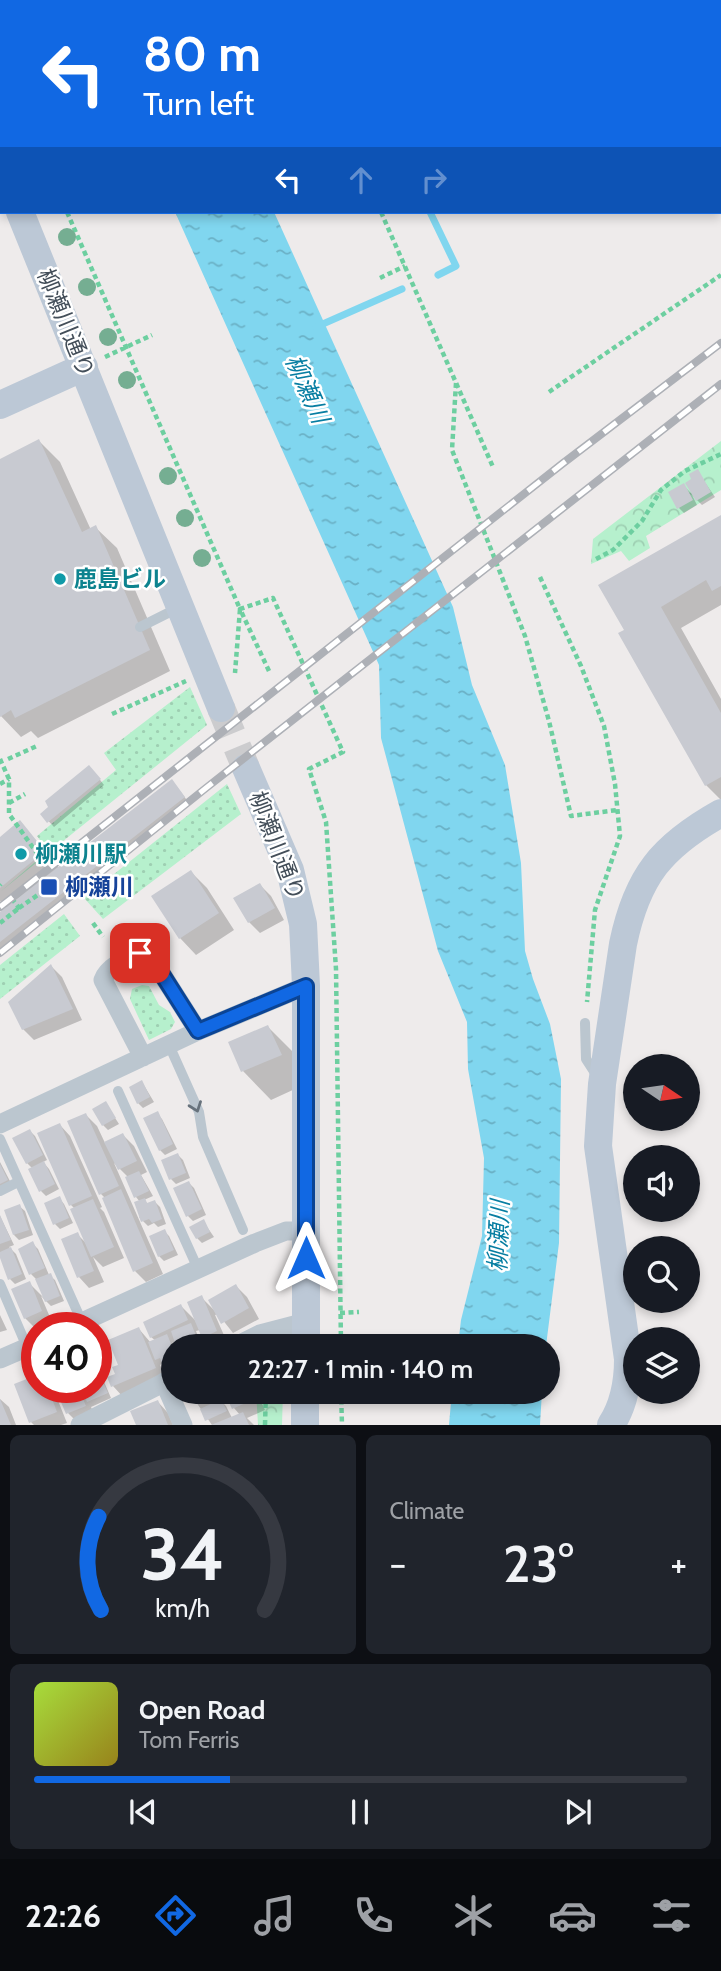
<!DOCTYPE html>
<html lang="en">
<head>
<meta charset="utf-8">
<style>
  :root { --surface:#171b24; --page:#20242c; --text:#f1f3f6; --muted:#9ea1a6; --line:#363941; --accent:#1168e3 }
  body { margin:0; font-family:Cabin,"Noto Sans JP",sans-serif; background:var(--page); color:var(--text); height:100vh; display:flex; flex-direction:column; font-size:26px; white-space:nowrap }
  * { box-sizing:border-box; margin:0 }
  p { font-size:23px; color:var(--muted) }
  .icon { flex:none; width:38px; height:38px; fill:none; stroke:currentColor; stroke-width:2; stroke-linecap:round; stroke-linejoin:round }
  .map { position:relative; height:1425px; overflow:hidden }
  .panel { display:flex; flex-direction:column; gap:10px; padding:10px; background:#0d0f14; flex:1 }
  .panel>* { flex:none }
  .guide { position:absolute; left:0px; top:0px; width:721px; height:214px; box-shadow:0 4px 10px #0003; background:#1168e3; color:#fff; overflow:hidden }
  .needle { width:46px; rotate:103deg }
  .fabs { position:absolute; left:623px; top:1054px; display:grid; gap:14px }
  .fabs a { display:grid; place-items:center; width:77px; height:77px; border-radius:50%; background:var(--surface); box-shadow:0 4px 10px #0003; font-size:35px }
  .speed { position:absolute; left:21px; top:1312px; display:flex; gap:14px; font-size:35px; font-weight:700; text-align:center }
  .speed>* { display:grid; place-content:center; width:91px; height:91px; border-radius:50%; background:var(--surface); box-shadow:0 4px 10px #0003; line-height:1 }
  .speed .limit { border:10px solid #d22; background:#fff; color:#111 }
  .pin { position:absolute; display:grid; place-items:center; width:60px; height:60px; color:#fff; margin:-30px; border-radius:14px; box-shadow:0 4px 10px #0006 }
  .me { position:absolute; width:77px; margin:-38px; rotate:0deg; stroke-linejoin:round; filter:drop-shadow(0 0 5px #0008) }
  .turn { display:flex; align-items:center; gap:24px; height:147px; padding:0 28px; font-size:32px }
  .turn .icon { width:91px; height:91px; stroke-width:2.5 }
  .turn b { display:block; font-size:49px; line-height:60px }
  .lanes { display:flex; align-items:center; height:66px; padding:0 28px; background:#0003; justify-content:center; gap:35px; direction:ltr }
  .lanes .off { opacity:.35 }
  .big { font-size:52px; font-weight:600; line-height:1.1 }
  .panel .widget { flex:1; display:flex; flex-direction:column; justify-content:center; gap:10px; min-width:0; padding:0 24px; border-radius:10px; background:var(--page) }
  .panel .dial { align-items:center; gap:0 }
  .dial svg { height:182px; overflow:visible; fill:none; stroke:var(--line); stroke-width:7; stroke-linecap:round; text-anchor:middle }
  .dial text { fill:var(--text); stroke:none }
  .song { display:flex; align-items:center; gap:21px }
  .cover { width:84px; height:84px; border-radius:10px; background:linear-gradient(135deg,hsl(80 70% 55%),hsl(50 70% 35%)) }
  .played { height:7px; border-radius:4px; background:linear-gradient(90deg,var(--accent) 30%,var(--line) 30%) }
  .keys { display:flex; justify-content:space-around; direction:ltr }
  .heat { display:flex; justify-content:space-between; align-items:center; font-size:38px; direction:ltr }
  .panel .tiles { flex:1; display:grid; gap:10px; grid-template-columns:1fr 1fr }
  .widget:last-child { grid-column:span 2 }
  .trip { position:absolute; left:161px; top:1334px; width:399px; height:70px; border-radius:35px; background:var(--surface); box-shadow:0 4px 10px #0003; font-weight:600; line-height:70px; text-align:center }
  .tabs { display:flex; height:112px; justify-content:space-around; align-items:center; background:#090b0e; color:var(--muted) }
  .tabs .icon { width:49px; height:49px }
  .tabs .selected { color:var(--accent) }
  .tabs b { font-size:32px; color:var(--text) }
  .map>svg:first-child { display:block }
</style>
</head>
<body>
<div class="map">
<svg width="721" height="1425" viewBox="0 0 721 1425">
  <defs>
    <pattern id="grass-dots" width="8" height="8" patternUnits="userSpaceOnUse" patternTransform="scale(1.75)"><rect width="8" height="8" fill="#b6f0cd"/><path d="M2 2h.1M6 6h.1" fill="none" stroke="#9ecfb2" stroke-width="1.8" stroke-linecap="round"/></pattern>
    <pattern id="forest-crowns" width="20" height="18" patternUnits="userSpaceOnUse" patternTransform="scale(1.75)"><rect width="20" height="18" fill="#b6f0cd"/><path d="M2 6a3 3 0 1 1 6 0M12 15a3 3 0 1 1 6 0" fill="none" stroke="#9ecfb2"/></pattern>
    <pattern id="water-ripples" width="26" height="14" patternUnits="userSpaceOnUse" patternTransform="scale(1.75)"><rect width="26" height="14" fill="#80d6ef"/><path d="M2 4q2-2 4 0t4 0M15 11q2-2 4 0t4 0" fill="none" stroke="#6ab0c5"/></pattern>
  </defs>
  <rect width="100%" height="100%" fill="#eeebeb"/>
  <!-- grass -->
  <path fill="url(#grass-dots)" d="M190,687L207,725L0,892L48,851L37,836L116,770L104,753Z
    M227,784L241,814L103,919L84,898Z
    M64,914L80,936L0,999V965Z
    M142,985L149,986L159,1005L170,1012L175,1022L171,1029L149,1040L130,999L132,989Z"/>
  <!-- forest -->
  <path fill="url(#forest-crowns)" d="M721,441V490L646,536L650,548L629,561L621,551L591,564L593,539Z
    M256,1391H283L282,1425H258Z"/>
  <!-- water -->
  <path fill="url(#water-ripples)" d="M175,212H274L453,607L472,685L505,765L521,863L525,951L533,979L550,1024L561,1079L559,1243L546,1346H458L461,1320L482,1236L484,1158L468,1069L467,1022L438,951L381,738L379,665Z
    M452,1391H542L540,1425H449Z"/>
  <!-- shadow -->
  <path fill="#0003" d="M39,441L60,462L91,530L96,528L117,548L170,671L38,738L31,731L21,737L0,715V461Z
    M697,471L715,497L702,505L692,495L697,505L684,513L679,508L683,485L693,495L694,480Z
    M721,517V605L681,628L721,699V800L706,785L626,631Z
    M94,772L104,785L54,827L42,814Z
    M177,787L189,803L0,952V914L7,908L0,901V839L20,823L59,868Z
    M191,872L207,888L234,930L196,955L180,938Z
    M260,885L271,896L284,920L260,933L249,922L236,898Z
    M51,966L62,977L82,1020L34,1040L23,1029Z
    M268,1027L296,1055L308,1083L271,1100L243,1071L231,1043Z
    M142,1082L154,1102L143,1108L138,1103Z
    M106,1104L119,1124L108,1130L103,1125Z
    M157,1114L162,1119L177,1149L165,1155L160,1150Z
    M86,1115L97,1126L105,1143L123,1135L134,1146L147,1172L141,1175L153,1196L144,1200L149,1205L155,1202L160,1207L166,1224L158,1227L154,1223L148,1226L139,1217H141L140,1202L136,1197L129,1178L114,1163L163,1274L146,1282L135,1271L105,1198L101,1194L69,1122Z
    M60,1125L70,1136L102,1207L100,1208L104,1212L124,1258L103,1267L93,1257L104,1282L89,1288L79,1277L63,1240L77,1234L87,1244L75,1209L71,1205Z
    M30,1131L35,1136L47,1160L43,1162L49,1169L59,1189L46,1196L41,1191L33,1169L27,1163Z
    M178,1155L183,1160L190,1178L176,1184L171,1179Z
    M0,1162L12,1185L0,1190Z
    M189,1183L194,1188L206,1215L193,1221L188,1216Z
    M59,1198L64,1204L73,1223L60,1229L55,1224Z
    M19,1206L25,1211L33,1235L19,1240L14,1235Z
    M0,1216L14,1245L9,1247L16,1254L26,1279L15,1284L10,1279L0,1254Z
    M203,1221L214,1237L202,1243L197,1238Z
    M164,1231L169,1236L178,1255L164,1261L159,1256Z
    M33,1244L38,1249L49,1275L55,1280L64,1301L51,1306L41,1296L52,1322L36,1329L25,1318L14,1290L29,1283L46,1300L36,1279L31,1274Z
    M236,1286L247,1297L259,1319L233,1333L218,1314L215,1315L227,1342L212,1346L203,1337L200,1330L196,1331L202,1346H178L176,1341L172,1343L173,1368L169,1369L163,1363L160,1365L166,1379L123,1397L113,1386L139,1329L151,1343L156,1341L151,1337L181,1306L197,1322L201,1297L214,1310Z
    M0,1315L7,1330L0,1332Z
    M96,1358L106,1376L102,1377L111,1398L91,1407L95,1417L79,1424L68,1413L57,1388H96Z
    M37,1388H53L67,1423L61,1425H34L31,1422Z
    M220,1391L223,1398L219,1399L226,1406L232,1418L240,1415L234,1408L226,1391H256L265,1410L247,1418L254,1425H212L196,1402Z
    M0,1399L9,1407L16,1425H0Z
    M158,1402L168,1413L173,1425H138Z"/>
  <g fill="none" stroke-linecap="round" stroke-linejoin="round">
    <!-- stream -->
    <path stroke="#80d6ef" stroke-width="7" d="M339,0V2
      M607,0L608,2
      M719,204L721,208
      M430,212L456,266L438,275
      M316,327L402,289"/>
  </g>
  <!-- building -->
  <path fill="#c8cad1" d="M39,439L82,532L96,525L150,650L15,718L11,710L0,717V459Z
    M698,469L711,492L696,501L685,483L691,479L689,474Z
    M684,483L693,500L677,509L668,492Z
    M721,515V586L712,591L706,580L661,607L721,713V777L705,786L618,633L624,630L598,585Z
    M89,765L101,779L47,823L40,814L48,807L45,801Z
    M172,779L185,797L0,942V912Z
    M20,820L45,851L0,888V837Z
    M191,870L219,913L179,939L151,896Z
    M260,883L275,908L248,923L233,898Z
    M51,964L73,1009L22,1030L8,1002Z
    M268,1025L282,1055L241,1072L228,1042Z
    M142,1080L150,1097L137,1104L129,1087Z
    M106,1101L116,1118L102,1126L92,1109Z
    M158,1111L173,1144L159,1151L143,1118Z
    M86,1113L119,1186L99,1195L67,1121Z
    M60,1123L92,1196L69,1206L37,1133Z
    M30,1129L43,1155L26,1164L12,1138Z
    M123,1133L137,1161L118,1170L104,1142Z
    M178,1153L186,1173L169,1180L161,1160Z
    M44,1161L55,1184L39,1192L28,1169Z
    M0,1164L8,1180L0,1184Z
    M139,1171L149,1191L134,1198L125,1177Z
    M189,1181L202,1209L186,1217L173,1188Z
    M121,1189L153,1263L133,1272L102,1198Z
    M60,1196L69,1218L53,1225L44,1203Z
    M145,1198L147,1203L155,1200L162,1219L152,1223L149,1219L141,1222L134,1202Z
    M93,1199L114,1247L91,1257L70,1209Z
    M20,1204L29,1230L13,1235L4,1210Z
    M0,1215L11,1240L0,1244Z
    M204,1219L210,1232L196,1239L189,1227Z
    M165,1229L174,1250L158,1257L149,1236Z
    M78,1232L94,1271L77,1278L61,1239Z
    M33,1241L45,1268L29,1275L18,1249Z
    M11,1247L22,1274L8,1280L0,1258V1252Z
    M51,1273L60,1296L45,1302L35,1279Z
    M30,1281L42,1311L24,1319L11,1289Z
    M236,1284L249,1308L221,1324L208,1300Z
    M202,1295L217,1331L202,1338L187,1302Z
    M181,1304L188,1320L150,1338L143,1322Z
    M191,1323L200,1346H176L171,1331Z
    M139,1327L156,1368L111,1387L107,1377L115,1374L112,1367L118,1365L108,1340Z
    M167,1334L173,1349V1361L163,1365L160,1358L155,1360L148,1342Z
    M96,1367L108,1393L87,1402L81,1388H96Z
    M37,1375V1388H48L57,1412L29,1423L14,1384Z
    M55,1388H78L86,1406L66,1414Z
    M189,1391H222L194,1403Z
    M224,1391H251L255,1399L232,1409Z
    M0,1399L11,1425H0Z
    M221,1399L227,1411L205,1421L200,1409Z
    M158,1400L168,1425H136L130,1411Z
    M243,1412L249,1425H211Z"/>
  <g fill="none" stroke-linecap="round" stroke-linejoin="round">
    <!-- secondary-tunnel -->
    <path stroke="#ccccce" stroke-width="28" stroke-dasharray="28 14" stroke-linecap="butt" d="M221,708L246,768"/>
    <!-- path -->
    <path stroke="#6dcfa0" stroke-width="4.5" stroke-dasharray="5 3.5" stroke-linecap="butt" d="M288,0L289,2
      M618,0L619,2
      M553,2L556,0
      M0,62L2,66
      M719,190L721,194
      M67,212L240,609L235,673
      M381,212L493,467
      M380,278L405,266
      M105,357L152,335
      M456,383L452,450L525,636L549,721L571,816L617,810
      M549,392L721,275
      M596,559L613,550L642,521L661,490L685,471L721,454
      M540,577L581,666L604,726L615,784L620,836L595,910L587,1002
      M269,671L240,609L273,598L343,752L309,769L326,822L336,969L341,1346
      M112,714L186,681
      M0,759L9,779V814L39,856
      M8,759L39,745
      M0,784L9,779
      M9,803L25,794
      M0,885L1,884
      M19,908L42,892
      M20,909L12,899L20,893
      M0,923L19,908
      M93,923L103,937
      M340,1313L359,1312
      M341,1391L342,1425
      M265,1425L266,1391"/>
    <!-- lane -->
    <path stroke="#bbc6cf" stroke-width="10" d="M140,627L178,608
      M585,1023L586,1059L597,1076
      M169,1045L199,1112L203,1137L243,1230
      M118,1091L198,1269
      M0,1139L82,1322
      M0,1191L18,1182
      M0,1284L27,1347"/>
    <!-- street -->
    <path stroke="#bbc6cf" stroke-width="19" d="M143,1057L103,980C107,968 127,957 140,953L151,957L198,1031
      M0,1124L198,1031L306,986
      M69,1328L255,1243L286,1231H306
      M236,1346L260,1334L306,1322
      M0,1359L37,1343
      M164,1382L183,1425
      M80,1425L173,1378"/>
    <!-- secondary -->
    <path stroke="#bcc8d6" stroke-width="28" d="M0,164L2,168
      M20,212L221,708
      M0,405L84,367
      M246,768L290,870L303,924L306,986V1346
      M305,1425V1391
      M611,1425C624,1405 628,1383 628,1359L598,1146L602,1084L623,944C637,876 662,846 721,813"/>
    <defs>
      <path id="rail" d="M0,907L562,464L721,343
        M0,953L206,788L721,384"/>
    </defs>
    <!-- rail casing -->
    <use href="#rail" stroke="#adb0b6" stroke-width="8"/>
    <!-- rail -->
    <use href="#rail" stroke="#fff" stroke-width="5" stroke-dasharray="16" stroke-linecap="butt"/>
  </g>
  <!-- trees -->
  <g fill="#75ae92">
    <circle cx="67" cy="237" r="9"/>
    <circle cx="87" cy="287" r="9"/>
    <circle cx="108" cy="337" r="9"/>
    <circle cx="127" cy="380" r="9"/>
    <circle cx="168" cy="476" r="9"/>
    <circle cx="185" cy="518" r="9"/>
    <circle cx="202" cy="558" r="9"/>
  </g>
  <!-- one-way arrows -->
  <defs><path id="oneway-chevron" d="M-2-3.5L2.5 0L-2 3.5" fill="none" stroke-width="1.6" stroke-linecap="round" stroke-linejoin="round" transform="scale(1.75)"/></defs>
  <use stroke="#67727c" href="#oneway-chevron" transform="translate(196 1107) rotate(70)"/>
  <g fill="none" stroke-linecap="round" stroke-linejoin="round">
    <defs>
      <path id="route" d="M140,953L151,957L198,1031L306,986V1258"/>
    </defs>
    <!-- route casing -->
    <use href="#route" stroke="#0b4494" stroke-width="18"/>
    <!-- route -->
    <use href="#route" stroke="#1168e3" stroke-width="12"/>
  </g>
  <!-- markers -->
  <g fill="#0f9aa8" stroke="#fff" stroke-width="2.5">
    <circle cx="60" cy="579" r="7"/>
    <circle cx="21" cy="854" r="7"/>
  </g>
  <rect fill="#1a4fb4" stroke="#fff" stroke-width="2.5" x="40" y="878" width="18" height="18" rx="3.5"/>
  <g text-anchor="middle" stroke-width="5" stroke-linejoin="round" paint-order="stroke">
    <!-- street labels -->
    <g font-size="23" fill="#434e59" stroke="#fff">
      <text transform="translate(66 323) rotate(68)" y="8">柳瀬川通り</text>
      <text transform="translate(277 846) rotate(69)" y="8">柳瀬川通り</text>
    </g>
    <!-- culture labels -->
    <g font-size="23" font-weight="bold" fill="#0d838f" stroke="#fff" text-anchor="start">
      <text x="74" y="587">鹿島ビル</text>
      <text x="35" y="862">柳瀬川駅</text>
    </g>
    <!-- transit labels -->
    <g font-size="23" font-weight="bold" fill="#164399" stroke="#fff" text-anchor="start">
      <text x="65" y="895">柳瀬川</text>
    </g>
    <!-- water labels -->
    <g font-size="24" font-style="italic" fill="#077ea2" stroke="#fff">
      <text transform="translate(307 389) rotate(66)" y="8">柳瀬川</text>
      <text transform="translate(499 1236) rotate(-88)" y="8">柳瀬川</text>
    </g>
  </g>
</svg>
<div class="fabs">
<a><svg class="needle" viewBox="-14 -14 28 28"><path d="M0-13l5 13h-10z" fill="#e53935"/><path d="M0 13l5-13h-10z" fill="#9ea1a6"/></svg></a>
<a><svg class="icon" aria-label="sound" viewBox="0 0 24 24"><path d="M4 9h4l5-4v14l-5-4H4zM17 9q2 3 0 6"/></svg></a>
<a><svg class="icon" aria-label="search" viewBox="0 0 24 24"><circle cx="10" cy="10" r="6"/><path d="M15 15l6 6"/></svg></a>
<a><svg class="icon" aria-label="layers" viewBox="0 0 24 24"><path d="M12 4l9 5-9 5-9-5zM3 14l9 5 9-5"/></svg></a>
</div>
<div class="speed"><div class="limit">40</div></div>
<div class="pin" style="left:140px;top:953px;background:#d93025"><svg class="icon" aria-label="arrive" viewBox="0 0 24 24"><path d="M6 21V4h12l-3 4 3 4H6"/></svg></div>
<svg class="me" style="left:306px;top:1258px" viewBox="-20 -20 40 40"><path d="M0-17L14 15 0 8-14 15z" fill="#1168e3" stroke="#fff" stroke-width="4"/></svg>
<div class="trip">22:27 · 1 min · 140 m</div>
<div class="guide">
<div class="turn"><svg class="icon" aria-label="left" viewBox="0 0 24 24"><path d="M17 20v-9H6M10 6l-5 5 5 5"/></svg><div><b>80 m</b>Turn left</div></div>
<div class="lanes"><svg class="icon" aria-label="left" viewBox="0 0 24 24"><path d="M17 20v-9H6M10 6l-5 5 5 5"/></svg><svg class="icon off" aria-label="ahead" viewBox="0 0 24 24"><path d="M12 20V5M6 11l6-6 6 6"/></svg><svg class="icon off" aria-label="right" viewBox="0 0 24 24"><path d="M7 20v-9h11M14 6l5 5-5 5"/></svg></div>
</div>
</div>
<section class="panel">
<div class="tiles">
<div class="widget dial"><svg viewBox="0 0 100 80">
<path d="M14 69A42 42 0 1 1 86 69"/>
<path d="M14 69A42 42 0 0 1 13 28" stroke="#1168e3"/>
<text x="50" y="56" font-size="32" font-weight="700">34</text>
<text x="50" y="72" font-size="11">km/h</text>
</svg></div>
<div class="widget"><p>Climate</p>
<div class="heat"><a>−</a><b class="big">23°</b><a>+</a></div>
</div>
<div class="widget">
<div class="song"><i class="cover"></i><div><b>Open Road</b><p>Tom Ferris</p></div></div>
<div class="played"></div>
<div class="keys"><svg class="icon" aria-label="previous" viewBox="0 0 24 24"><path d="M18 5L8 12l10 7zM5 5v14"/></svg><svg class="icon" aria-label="pause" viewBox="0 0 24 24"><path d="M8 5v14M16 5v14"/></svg><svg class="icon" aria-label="next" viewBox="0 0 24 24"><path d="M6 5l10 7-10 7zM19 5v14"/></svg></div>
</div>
</div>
</section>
<nav class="tabs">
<b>22:26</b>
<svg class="icon selected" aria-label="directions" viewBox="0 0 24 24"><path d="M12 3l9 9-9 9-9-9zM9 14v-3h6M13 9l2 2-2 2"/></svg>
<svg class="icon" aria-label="music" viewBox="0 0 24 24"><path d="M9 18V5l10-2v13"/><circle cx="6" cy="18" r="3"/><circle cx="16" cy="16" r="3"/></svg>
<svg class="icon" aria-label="phone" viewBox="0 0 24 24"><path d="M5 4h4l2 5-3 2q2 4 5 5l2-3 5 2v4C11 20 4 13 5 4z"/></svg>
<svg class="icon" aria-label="climate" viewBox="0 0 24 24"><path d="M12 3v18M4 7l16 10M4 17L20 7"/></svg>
<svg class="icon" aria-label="car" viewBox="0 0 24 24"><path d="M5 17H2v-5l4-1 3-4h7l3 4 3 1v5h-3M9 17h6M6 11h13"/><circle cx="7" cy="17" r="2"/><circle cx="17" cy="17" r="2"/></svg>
<svg class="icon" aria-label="filters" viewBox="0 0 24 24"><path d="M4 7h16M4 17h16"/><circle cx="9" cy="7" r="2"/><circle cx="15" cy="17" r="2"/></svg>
</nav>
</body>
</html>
